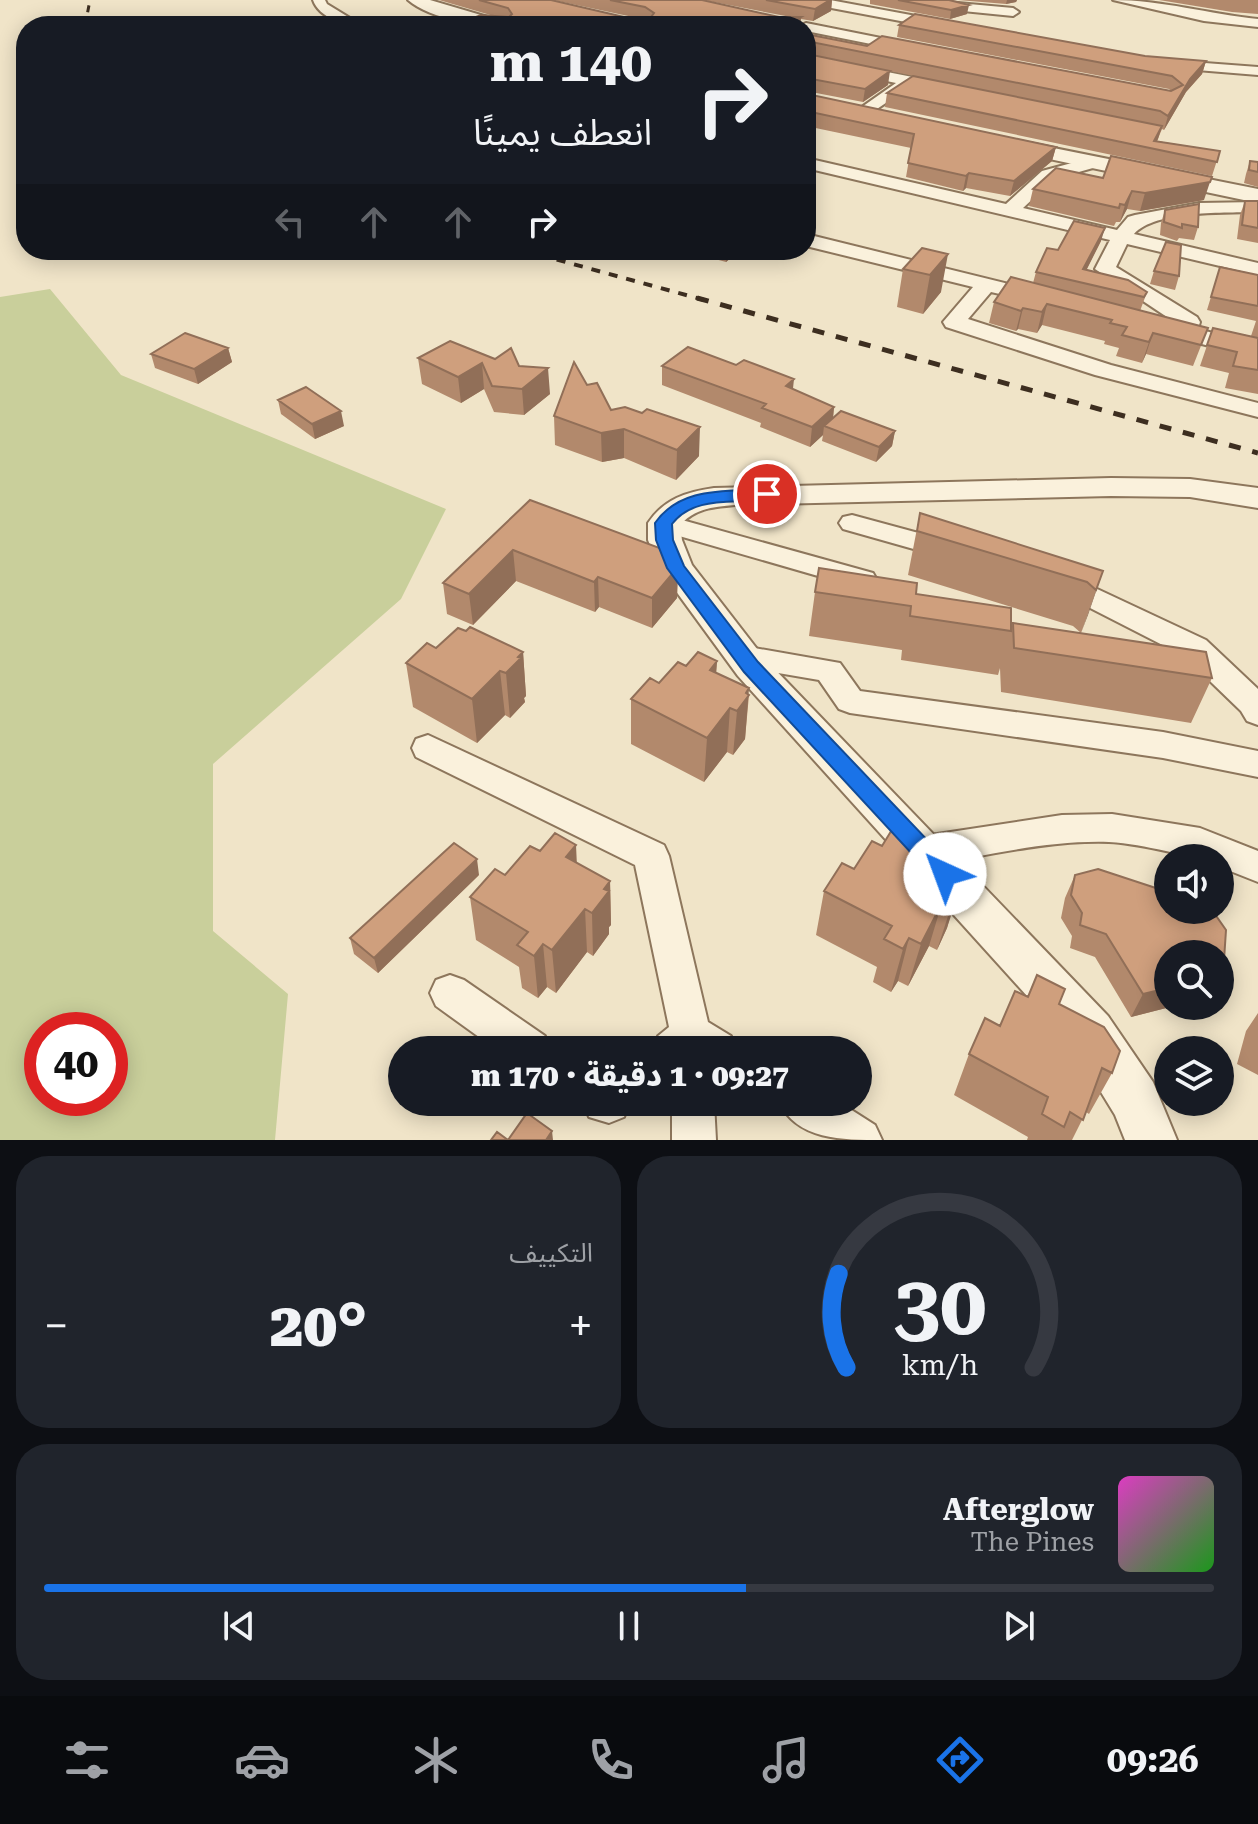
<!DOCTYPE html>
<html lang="ar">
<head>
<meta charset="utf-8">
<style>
  :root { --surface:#171b24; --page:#20242c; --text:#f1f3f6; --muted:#9ea1a6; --line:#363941; --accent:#1a73e8 }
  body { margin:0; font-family:"Roboto Serif","Noto Sans Arabic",serif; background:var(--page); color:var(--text); direction:rtl; height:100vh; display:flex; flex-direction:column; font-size:30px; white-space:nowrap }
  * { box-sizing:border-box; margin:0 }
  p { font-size:26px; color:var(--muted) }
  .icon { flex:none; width:44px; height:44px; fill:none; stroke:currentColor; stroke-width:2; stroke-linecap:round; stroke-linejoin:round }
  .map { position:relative; height:1140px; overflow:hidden; direction:ltr }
  .details { display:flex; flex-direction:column; gap:16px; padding:16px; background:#0d0f14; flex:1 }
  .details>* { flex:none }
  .hud { position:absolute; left:16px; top:16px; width:800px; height:244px; border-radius:32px; box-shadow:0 4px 20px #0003; direction:rtl; background:#171b24; color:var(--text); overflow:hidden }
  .tools { position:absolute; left:1154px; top:844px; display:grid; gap:16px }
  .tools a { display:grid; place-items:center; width:80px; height:80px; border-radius:50%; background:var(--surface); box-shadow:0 4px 20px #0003; font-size:40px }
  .speed { position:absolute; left:24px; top:1012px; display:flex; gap:16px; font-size:40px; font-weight:700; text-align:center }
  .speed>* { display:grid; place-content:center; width:104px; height:104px; border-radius:50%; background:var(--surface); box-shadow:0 4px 20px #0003; line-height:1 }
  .speed .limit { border:12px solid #d22; background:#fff; color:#111 }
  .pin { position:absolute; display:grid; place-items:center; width:68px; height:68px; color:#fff; margin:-34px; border:4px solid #fff; border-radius:50%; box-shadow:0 2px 8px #0007 }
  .me { position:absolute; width:88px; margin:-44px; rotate:317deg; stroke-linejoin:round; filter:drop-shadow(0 0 6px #0008) }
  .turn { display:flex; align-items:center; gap:28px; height:168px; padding:0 32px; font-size:36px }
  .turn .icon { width:104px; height:104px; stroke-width:2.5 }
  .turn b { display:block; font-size:56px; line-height:68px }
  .lanes { display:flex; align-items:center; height:76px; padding:0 32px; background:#0003; justify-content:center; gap:40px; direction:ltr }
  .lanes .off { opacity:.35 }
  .big { font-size:60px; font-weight:800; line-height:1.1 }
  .details .widget { flex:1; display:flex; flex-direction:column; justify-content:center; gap:12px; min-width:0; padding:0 28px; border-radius:32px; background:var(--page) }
  .details .dial { align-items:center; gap:0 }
  .dial svg { height:208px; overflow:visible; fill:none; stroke:var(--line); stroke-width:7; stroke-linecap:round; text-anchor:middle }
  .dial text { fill:var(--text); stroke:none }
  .song { display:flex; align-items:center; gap:24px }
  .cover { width:96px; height:96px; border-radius:12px; background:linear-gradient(135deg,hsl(310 70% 55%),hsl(120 70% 35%)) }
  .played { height:8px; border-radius:4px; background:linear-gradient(90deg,var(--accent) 60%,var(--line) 60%) }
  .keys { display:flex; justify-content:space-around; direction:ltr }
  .heat { display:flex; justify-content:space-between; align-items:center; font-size:44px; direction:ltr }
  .details .tiles { flex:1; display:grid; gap:16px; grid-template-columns:1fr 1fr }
  .widget:last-child { grid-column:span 2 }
  .trip { position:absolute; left:388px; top:1036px; width:484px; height:80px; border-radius:40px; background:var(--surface); box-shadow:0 4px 20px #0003; font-weight:800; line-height:80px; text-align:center; direction:rtl }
  .tabs { display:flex; height:128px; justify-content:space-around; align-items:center; background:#090b0e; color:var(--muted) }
  .tabs .icon { width:56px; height:56px }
  .tabs .on { color:var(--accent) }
  .tabs b { font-size:36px; color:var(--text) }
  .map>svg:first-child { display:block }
</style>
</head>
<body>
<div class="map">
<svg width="1258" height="1140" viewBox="0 0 1258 1140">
  <rect width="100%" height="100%" fill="#f0e4c8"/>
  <!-- green -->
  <path fill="#c9cf9b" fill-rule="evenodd" d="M50,289L121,375L446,509L401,599L213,764V931L288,994L275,1140H0V297ZM42,1030H110V1098H42Z"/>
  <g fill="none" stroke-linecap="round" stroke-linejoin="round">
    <defs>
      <path id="minor" d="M313,0H325L327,4L363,26C346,26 319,18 313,0Z
        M804,0H830L943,21L950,25L943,29L810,4Z
        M925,0L1013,8L1019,12L1013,16L963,11Z
        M1113,0C1161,0 1210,14 1258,19V27L1204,21Z
        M806,23L911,44L918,48L911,52L806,31V26H800Z
        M806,56L943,83L951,88L943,93L911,86L865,117L859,115V109L896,83L806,64Z
        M1165,60L1258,67V75L1160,67V61Z
        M1094,157L1100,158L1103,162L1100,166L1054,179L1023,208L1117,230L1128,217L1135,215L1199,203L1258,202V212C1227,213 1155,210 1134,234L1258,263V275L1127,244L1116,267L1197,317L1200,322L1198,329L1258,345V359L1153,331L1150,326L1153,321L1161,320L1176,323L1095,269L1110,240L806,168V158L1006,204L1042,171Z
        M806,234L1045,293L1048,297L1045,301L1038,303L991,292L968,319L1111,365L1258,403V417L1095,375L946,327L943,322L973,287L806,246Z
        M664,515L873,573L877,580L873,587L863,589L655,529L651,523L655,517Z
        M852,515L959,544L963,550L959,556L949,559L843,529L839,523L843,517Z
        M1063,573L1206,640L1258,689V725L1247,721L1241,711L1184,656L1053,589L1049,582L1053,575Z
        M743,646L840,663L860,691L1163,732L1258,751V777L1163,758L850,713L839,709L819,680L732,665L728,657L732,649Z
        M428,735L664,845L669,856L708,1022L731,1036L737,1050H652L658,1036L669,1027L635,865L416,757L412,748L416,739Z
        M1112,814L1200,828L1258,851V882L1220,867V858C1183,858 1147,844 1109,842C1047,840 985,856 924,866L911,861L906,851L911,841L924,836L1062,815Z
        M450,975L464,980L545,1036L551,1050H497L436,1006L430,993L436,980Z
        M583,1102H630L624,1117L609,1123L589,1117Z
        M672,1102H714L716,1140H672Z
        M779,1102H839L875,1125L882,1140C842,1140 797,1140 779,1102Z"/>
      <path id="tertiary" d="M408,0H430L508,23L510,26C481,26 431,20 408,0Z
        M1009,139L1258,189V203L1002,149L999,145L1002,141Z
        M1111,478L1190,479L1258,488V508L1190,497L1111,496L735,505C713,507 696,508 680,525L682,540L692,565L764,658L1108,1016L1153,1082L1177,1140H1125L1115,1115L1074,1048L738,676L659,568L648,540V523C664,499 686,492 714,488Z"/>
    </defs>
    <!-- minor casing -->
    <use href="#minor" stroke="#8d765c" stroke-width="4"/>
    <!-- tertiary casing -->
    <use href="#tertiary" stroke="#8d765c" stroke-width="4"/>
    <!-- minor -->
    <use href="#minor" fill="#faf1dc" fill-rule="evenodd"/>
    <!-- tertiary -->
    <use href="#tertiary" fill="#faf1dc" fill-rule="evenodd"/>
    <!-- rail-far2 -->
    <path stroke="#3d2e20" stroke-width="3" stroke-dasharray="7 7" stroke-linecap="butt" d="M85,26L90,0"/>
    <!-- rail-far1 -->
    <path stroke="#3d2e20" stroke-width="4" stroke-dasharray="9 9" stroke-linecap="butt" d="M522,250L704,300"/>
    <!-- rail -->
    <path stroke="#3d2e20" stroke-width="5" stroke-dasharray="12 12" stroke-linecap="butt" d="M697,298L1258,453"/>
  </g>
  <!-- wall -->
  <path fill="#b2896c" d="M439,0H551L624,17H633L553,0H702L779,17H791L703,0H832L831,11L813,21L801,19L800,26L494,16Z
    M870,0H949L967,14L950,19L870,4Z
    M958,0H1017L1016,2L1006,4Z
    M1159,0H1258V14L1232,12Z
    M899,25L1145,56L1206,61L1202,74L1186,92L1164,130L1162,129L1157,141L1220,151L1212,176L885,107L887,93L1001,94L832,59L888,85L863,102L806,91L807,94L1056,147L1052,161L1010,196L966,188L963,191L906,177L911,148L806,126V34L867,46L1171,91L1169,89L897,37Z
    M1250,161L1258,162V187L1244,183L1246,174Z
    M1056,168L1204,200L1140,211L1127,209L1120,222H1116L1114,226L1029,206L1033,189Z
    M1245,201H1258V243L1237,239L1240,215Z
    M1165,210L1198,227L1194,240L1179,238L1177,241L1160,235L1161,223Z
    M1101,241L1086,270L1147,292L1140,311L1208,328L1193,366L1146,354L1142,363L1116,356L1119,348L1104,344L1105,341L1042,325L1037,333L1018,329L1016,331L989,323L994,302L1033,283L1036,272L1058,250Z
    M922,248L941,292L923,314L897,307L903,269Z
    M704,250H740L726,262L704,256Z
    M1220,267L1258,275V394L1225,388L1229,373L1200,366L1213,328L1251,336L1256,321L1207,310Z
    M1154,271L1179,276L1175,290L1150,284Z
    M228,348L232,362L198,384L155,368L151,354Z
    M418,358L495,359L519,366L550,394L524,415L494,412L484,389L461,403L422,384Z
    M662,366L793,389L834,407L833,419L895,431L892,446L876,462L822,441L823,435L810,447L760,427L761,423L662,385Z
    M278,400L344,426L315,439L281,414Z
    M611,410L699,456L676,480L624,458L602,462L555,445L554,416Z
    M530,500L678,567L677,598L652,628L599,607L595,612L516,581L473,625L447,614L443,583Z
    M920,513L1103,571L1081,633L1212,678L1191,723L1001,692L1000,668L998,675L901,660L902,650L809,636L815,592L916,594L1011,630L1013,623L1081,633L1073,626L908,575Z
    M466,631L523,652L526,696L524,698L525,702L510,718L505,715L477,743L413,707L406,663Z
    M717,661L716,672L749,695L745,739L733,755L727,752L704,782L631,744V699L686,666Z
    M882,846L913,853L960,876L947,928L937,950L929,946L908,986L898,981L891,992L873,982L877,967L816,935L824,891L854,869Z
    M577,863L610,881L611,925L609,927V934L593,956L587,952L556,993L547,987L538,998L522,988L519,967L476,940L470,897L505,875Z
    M479,875L378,973L354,954L350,938Z
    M1075,875L1168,1006H1174L1131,1017L1095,957L1070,948L1072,936L1061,918L1065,898Z
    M1028,997L1059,1004L1112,1073L1089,1114L1086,1112L1072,1140H1027L1028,1137L954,1095L969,1054L1000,1026Z
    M1258,1013V1075L1237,1064L1246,1031Z"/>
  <!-- shaded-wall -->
  <path fill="#916f58" d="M830,0H832L831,11L813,21L815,9Z
    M1007,0H1017L1016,2L1006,4Z
    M969,5L967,14L950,19L951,10Z
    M801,17L800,26H785Z
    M1206,61L1202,74L1186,92L1164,130L1168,116L1190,79Z
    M890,71L888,85L863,102L865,89Z
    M1162,126L1158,139L1153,149L1154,141Z
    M1056,147L1052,161L1010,196L1014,181Z
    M969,173L966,188L963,191L966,176Z
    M1210,182L1204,200L1140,211L1145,193Z
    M1132,191L1127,209L1120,222L1125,205Z
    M1105,228L1101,241L1080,283L1083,269Z
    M727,250H740L726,262Z
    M948,254L941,292L923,314L930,275Z
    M1047,304L1042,325L1037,333L1042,312Z
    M1023,308L1018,329L1016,331L1021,311Z
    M1153,333L1146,354L1142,363L1149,342Z
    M228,348L232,362L198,384L194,369Z
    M482,363L484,389L461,403L458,377Z
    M548,368L550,394L524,415L522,389Z
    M794,379L792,398L786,386Z
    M834,407L832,427L824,426L823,435L810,447L812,427Z
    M341,411L344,426L315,439L312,424Z
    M700,427L699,456L676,480L677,450Z
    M624,429V458L602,462L601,433Z
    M895,431L892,446L876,462L879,447Z
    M513,550L516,581L473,625L469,594Z
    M678,567L677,598L652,628V598Z
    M1103,571L1088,615L1081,633L1096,590Z
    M598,577L599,607L595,612L594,582Z
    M523,652L526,696L524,698L525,702L510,718L506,673L518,657Z
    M717,661L714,705L710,670Z
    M500,671L505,715L477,743L472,699Z
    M749,688L745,739L733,755L737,711Z
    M730,708L727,752L704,782L707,738Z
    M576,845L578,888L566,857Z
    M477,859L479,875L378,973L374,958Z
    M610,881L611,925L609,927V934L593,956L592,913L604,889Z
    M961,885L947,928L937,950L951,907Z
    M942,903L929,946L908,986L921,944Z
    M585,909L587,952L556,993L552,950Z
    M909,938L898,981L891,992L903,949Z
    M543,944L547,987L538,998L534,956Z
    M1168,988V1006H1174L1131,1017L1143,994Z
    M552,1131L553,1140H546Z"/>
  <!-- building -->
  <path fill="#cf9f7d" stroke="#916f58" stroke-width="2" d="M479,0H551L624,17H651L654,13L645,7L610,0H702L779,17H801L785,26H453L481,15L509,17L512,14L508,8Z
    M766,0H830L815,9Z
    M898,0H949L969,5L951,10Z
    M915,14L1145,56L1206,61L1190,79L1168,116L1160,111L806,41V34L867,46L882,36L1171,91L1183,85L1172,76L899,25Z
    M401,17L422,26H371Z
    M806,48L807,54L890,71L865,89L806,78Z
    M913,76L1162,126L1154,141L1220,151L1217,162L887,93Z
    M806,86L807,94L1056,147L1014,181L969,173L966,176L908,163L914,134L806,111Z
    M1111,156L1212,177L1210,182L1145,193L1132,191L1125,205L1120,204L1119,208L1033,189L1056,168L1103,178Z
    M1250,161L1258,162V172L1249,170Z
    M1245,201H1258V228L1242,225Z
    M1199,204L1198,227L1182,224V228L1164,222L1165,210Z
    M1074,221L1105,228L1083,269L1128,280L1147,292L1144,297L1036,272L1047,248L1058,250Z
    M1166,242L1181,245L1179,276L1154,271Z
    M922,248L948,254L930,275L903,269Z
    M1220,267L1258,275V306L1211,297Z
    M1011,277L1208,328L1201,345L1153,333L1149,342L1122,335L1127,327L1110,323L1112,320L1047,304L1042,312L1023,308L1021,311L994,302Z
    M1213,328L1258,338V370L1233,366L1237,352L1207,345Z
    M185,333L228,348L194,369L151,354Z
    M450,341L495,359L511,348L519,366L548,368L522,389L492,386L482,363L458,377L418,358Z
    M688,347L736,365L744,360L794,379L786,386L834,407L812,427L762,408L766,404L662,366Z
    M574,362L587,385L597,383L611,410L625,407L642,413L647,409L700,427L677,450L624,429L601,433L554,416Z
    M306,387L341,411L312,424L278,400Z
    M841,411L895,431L879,447L824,426Z
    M530,500L665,550L678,567L652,598L598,577L594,582L513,550L469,594L443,583Z
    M920,513L1103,571L1096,590L1087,582L917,531Z
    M819,568L917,583L916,594L1011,608V631L910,616L911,606L815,592Z
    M1013,623L1206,652L1212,678L1014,648Z
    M470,627L523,652L518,657L521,658L506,673L500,671L472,699L406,663L427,643L436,648L458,628L466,631Z
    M698,652L717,661L710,670L749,688L746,693L749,695L737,711L730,708L707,738L631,699L650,678L659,683L678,662L686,666Z
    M893,828L916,839L910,851L960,876L956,883L961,885L951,907L942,903L921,944L909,938L903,949L884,939L892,926L824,891L842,863L854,869L872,841L882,846Z
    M555,833L576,845L566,857L610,881L604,889L609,891L592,913L585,909L552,950L543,944L534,956L517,945L528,932L470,897L495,869L505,875L530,846L540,851Z
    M454,843L477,859L374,958L350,938Z
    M1098,869L1168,892V910H1212L1226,930L1223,975H1220V954H1168V988L1143,994L1106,934L1080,925L1082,913L1071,895L1075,875Z
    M1037,975L1065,989L1059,1004L1104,1027L1120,1051L1112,1073L1102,1068L1083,1120L1070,1112L1064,1127L1042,1114L1048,1097L969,1054L985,1018L1000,1026L1015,991L1028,997Z
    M527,1113L552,1131L546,1140H491L497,1132L508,1140Z"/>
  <!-- route -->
  <path fill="#1a73e8" stroke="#114b97" stroke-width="2" d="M767,489L775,494L773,498C739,506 696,493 672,524L673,540L684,566L758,662L953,867L957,874L953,881L945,884L937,881L744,672L667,568L656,540L655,523C681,486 725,492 767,489Z"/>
</svg>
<div class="tools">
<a><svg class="icon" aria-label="sound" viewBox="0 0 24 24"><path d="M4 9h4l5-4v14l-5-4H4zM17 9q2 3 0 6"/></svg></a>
<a><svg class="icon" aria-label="search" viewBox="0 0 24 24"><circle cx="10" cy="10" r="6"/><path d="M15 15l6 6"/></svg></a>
<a><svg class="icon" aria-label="layers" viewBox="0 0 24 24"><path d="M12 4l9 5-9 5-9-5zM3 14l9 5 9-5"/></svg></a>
</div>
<div class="speed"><div class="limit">40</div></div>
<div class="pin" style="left:767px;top:494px;background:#d93025"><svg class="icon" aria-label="arrive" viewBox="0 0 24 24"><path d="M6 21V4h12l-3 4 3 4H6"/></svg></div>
<svg class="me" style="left:945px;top:874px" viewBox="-20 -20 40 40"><circle r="19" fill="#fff"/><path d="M0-13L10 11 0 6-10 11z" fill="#1a73e8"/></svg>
<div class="trip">09:27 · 1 دقيقة · 170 m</div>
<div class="hud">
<div class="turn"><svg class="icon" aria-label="right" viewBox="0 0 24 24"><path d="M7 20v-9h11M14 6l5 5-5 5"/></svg><div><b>140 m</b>انعطف يمينًا</div></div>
<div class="lanes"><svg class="icon off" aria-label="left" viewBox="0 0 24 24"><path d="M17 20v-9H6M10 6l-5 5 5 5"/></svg><svg class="icon off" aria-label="ahead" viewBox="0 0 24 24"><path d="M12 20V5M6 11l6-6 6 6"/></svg><svg class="icon off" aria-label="ahead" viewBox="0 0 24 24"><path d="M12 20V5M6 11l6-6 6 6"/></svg><svg class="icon" aria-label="right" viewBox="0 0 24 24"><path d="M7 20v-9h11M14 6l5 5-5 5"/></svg></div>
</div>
</div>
<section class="details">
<div class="tiles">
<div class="widget dial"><svg viewBox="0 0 100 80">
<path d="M14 69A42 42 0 1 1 86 69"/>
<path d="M14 69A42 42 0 0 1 11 33" stroke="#1a73e8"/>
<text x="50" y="56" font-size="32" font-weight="700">30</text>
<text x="50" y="72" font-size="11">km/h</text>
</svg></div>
<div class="widget"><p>التكييف</p>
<div class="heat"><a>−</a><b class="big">20°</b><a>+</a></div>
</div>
<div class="widget">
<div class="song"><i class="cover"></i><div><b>Afterglow</b><p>The Pines</p></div></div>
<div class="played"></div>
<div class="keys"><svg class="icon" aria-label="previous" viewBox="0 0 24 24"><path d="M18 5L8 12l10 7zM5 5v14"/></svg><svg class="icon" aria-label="pause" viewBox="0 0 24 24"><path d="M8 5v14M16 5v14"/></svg><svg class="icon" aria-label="next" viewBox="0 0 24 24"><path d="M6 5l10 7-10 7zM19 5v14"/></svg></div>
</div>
</div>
</section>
<nav class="tabs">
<b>09:26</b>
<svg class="icon on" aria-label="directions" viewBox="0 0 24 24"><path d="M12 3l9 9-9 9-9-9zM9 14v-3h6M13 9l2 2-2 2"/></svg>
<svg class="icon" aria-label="music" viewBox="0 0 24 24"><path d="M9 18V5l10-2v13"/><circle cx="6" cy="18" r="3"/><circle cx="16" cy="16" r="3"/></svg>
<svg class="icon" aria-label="phone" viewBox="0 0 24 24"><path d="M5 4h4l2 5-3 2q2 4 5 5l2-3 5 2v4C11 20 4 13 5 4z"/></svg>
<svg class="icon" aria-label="climate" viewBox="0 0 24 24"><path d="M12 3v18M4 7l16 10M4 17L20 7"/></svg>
<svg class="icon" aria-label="car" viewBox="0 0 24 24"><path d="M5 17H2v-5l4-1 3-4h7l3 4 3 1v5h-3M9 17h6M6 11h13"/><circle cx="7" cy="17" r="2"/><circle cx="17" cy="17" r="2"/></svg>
<svg class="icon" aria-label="filters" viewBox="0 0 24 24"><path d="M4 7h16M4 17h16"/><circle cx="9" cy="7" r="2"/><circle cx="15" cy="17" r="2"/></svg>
</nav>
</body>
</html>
